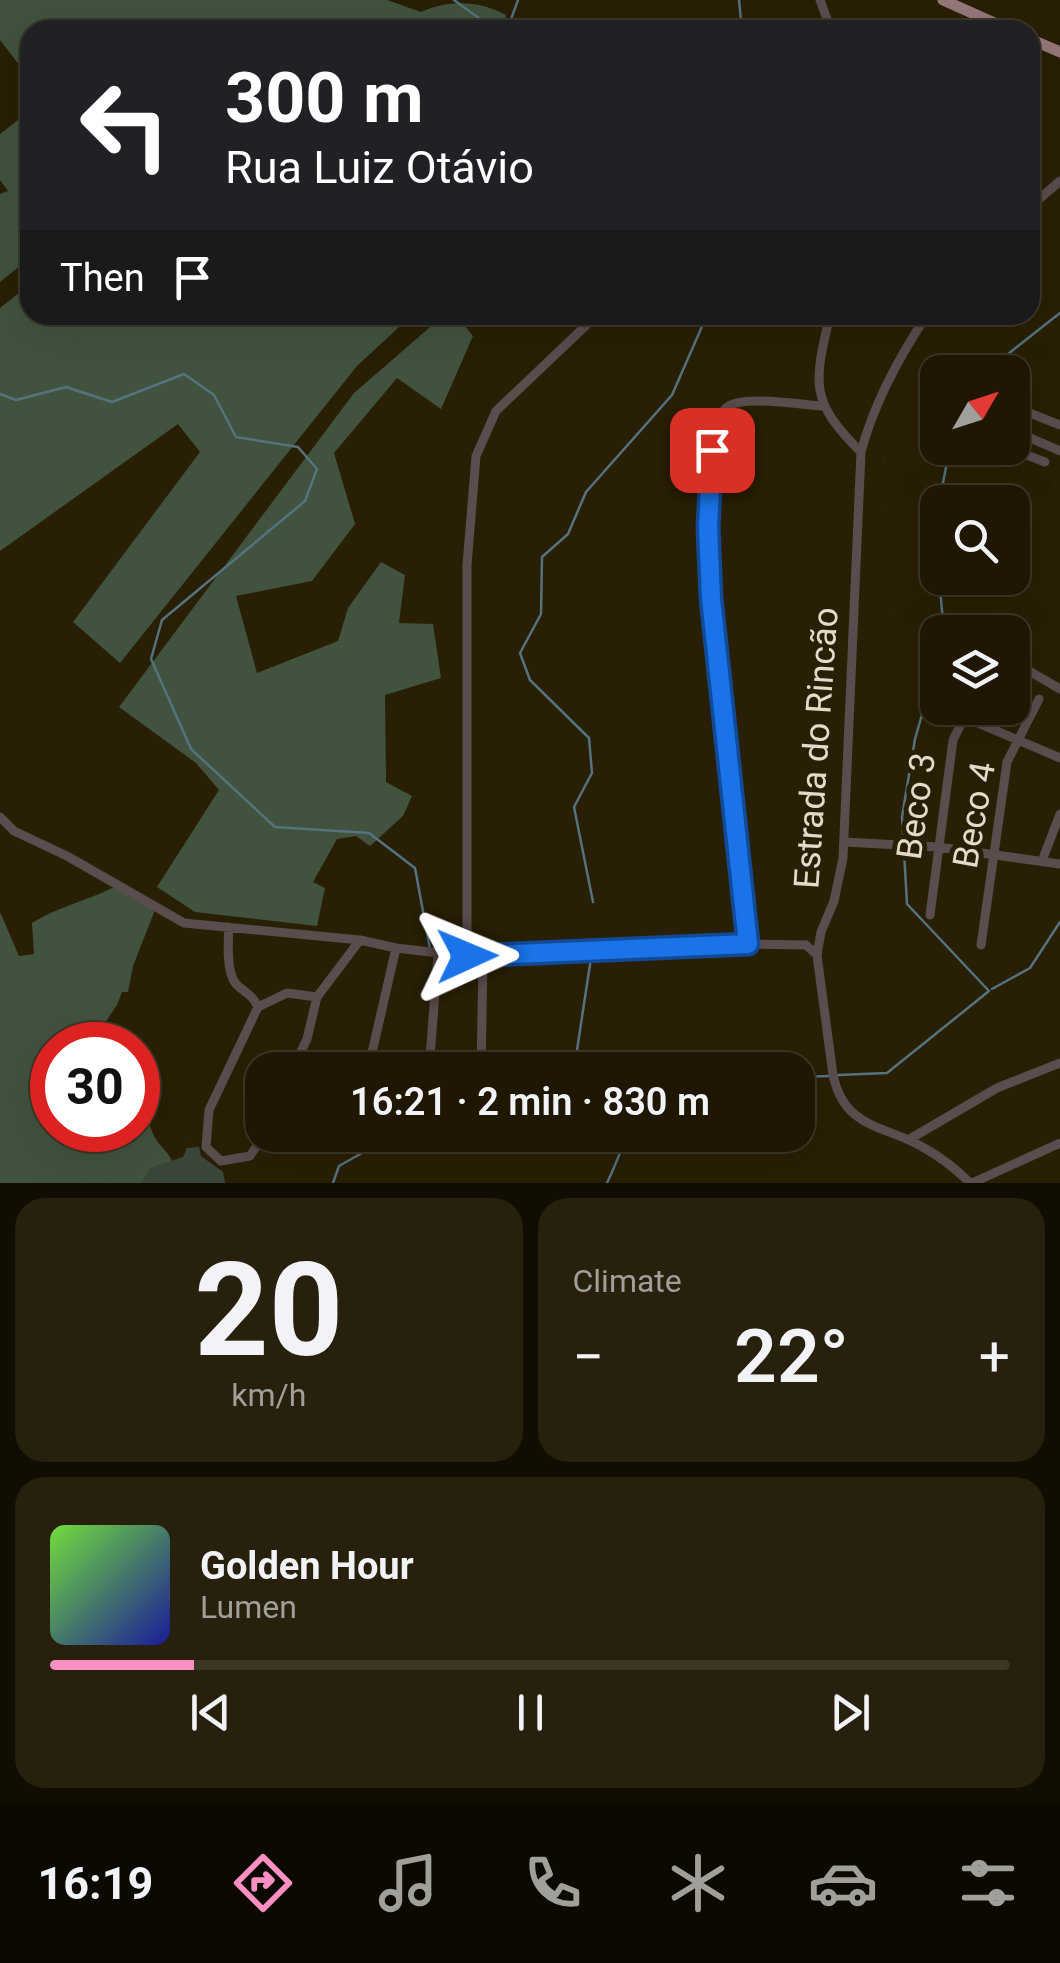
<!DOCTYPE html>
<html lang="en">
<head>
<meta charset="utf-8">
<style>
  :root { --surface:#1f1703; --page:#27200d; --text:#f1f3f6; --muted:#a19f9a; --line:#3c3625; --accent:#fc8fc2 }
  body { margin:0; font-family:Roboto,sans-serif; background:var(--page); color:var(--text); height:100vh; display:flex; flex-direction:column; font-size:38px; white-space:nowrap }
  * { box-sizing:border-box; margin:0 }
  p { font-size:32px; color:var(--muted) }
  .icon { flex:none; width:55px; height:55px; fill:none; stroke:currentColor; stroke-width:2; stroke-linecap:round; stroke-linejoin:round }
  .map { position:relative; height:1183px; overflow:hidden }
  .panel { display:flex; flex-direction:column; gap:15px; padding:15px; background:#110d02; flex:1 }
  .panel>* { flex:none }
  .hud { position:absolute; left:20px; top:20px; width:1020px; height:305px; border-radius:30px; box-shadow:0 10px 40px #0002,0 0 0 2px var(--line); background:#202124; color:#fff; overflow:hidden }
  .needle { width:65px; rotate:51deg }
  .fabs { position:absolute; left:920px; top:355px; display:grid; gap:20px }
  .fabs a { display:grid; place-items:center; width:110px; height:110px; border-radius:20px; background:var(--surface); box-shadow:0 10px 40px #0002,0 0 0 2px var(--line); font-size:50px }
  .speed { position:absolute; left:30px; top:1022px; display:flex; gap:20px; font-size:50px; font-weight:700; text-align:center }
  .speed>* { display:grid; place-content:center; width:130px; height:130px; border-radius:50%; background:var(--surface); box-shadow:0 10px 40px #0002,0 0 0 2px var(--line); line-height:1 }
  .speed .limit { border:15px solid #d22; background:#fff; color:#111 }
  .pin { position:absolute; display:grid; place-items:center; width:85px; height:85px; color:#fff; margin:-42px; border-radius:20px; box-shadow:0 5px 15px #0006 }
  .me { position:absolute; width:110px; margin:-55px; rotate:89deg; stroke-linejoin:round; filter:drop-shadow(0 0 8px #0008) }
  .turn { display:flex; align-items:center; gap:35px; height:210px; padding:0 40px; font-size:45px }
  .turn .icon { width:130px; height:130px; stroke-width:2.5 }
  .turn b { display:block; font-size:70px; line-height:85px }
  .then { display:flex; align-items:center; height:95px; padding:0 40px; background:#0003; gap:20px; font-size:38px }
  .big { font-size:75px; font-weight:600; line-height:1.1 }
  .panel .card { flex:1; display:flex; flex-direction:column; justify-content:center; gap:15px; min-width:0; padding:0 35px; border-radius:30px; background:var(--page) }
  .panel .dial { align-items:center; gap:0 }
  .dial b { font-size:130px; line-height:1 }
  .song { display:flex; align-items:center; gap:30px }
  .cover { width:120px; height:120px; border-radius:15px; background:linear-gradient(135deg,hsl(100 70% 55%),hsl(240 70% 35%)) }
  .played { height:10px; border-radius:5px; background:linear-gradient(90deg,var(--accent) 15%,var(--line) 15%) }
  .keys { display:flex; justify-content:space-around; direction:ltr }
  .heat { display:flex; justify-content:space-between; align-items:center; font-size:55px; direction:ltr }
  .panel .tiles { flex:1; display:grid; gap:15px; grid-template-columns:1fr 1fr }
  .card:last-child { grid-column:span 2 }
  .trip { position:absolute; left:245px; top:1052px; width:570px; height:100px; border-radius:30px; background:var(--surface); box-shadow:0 10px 40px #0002,0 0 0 2px var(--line); font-weight:600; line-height:100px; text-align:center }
  .dock { display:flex; height:160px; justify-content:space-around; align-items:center; background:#0c0901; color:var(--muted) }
  .dock .icon { width:70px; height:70px }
  .dock .on { color:var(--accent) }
  .dock b { font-size:45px; color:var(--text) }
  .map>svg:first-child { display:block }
</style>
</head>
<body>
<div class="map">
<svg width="1060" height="1183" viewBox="0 0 1060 1183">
  <rect width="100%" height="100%" fill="#291f04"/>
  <!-- green -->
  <path fill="#3b463a" d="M199,1147L201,1156L223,1172L225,1183H142L151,1168L183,1157L187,1148Z"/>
  <!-- forest -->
  <path fill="#41533e" d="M0,0H387L421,12C448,0 478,0 506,15L505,30H30V79L0,40Z
    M27,113L30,117V258L0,282V194L8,191L0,180V134Z
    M30,284V315H412L357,366L120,663L73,622L200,452L178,424L0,551V308Z
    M444,315H456L473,336L441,409L397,378L334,453L355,524L312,581L236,596L257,673L338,641L348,608L381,562L405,575L399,623L433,624L441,678L385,695L386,782L412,796L403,816L370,846L356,836L337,839L313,882L325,888L317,926L195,912L157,887L219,790L196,763L119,707L354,393Z
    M114,887L155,910L133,966L128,992H122L117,1005L105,1023L111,1037L120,1045H52V1130H138V1063L144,1062L149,1066C143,1092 143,1117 157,1141C162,1148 168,1152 172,1161L151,1168L142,1183H0V912L19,956L34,954L32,923C57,907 87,901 114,887Z"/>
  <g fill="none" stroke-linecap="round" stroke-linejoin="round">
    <!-- stream -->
    <path stroke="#54737f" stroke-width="2.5" d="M454,0L495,30
      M739,0L742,30
      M507,30L518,0
      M985,372L1060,313
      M0,394L16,400L66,387L112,402L184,374L214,395L236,437L298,447L317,469L305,501L162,620L151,659L191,749L275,827L369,833L415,868L430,949
      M939,502L950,448
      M938,510L935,524L938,557
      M939,578L944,632
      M593,902L574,807L592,773L589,738L530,680L520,653L541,614L542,557L568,534L586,492L672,395L707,315
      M992,989L1030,968L1060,922
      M565,1070L577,1050L591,958
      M838,1075L887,1073L989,991L907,904L902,817L915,739L938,659
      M798,1077L830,1076
      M454,1135L460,1146
      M333,1183L339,1166L385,1140L477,1149L521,1139L523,1135
      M607,1183C614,1168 621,1153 626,1135"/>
    <!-- minor -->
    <path stroke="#5b4c4d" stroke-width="9" d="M820,0L831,30
      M1030,207L1060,181
      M830,315C814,383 809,401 861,452
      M927,315C899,357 874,403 861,452L843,858L834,901L821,932L817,955L833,1075C845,1131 886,1124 926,1149C942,1158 957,1170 970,1183
      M1012,406L1060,425
      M1012,430L1060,451
      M1008,448L1045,462
      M949,622L966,632
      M1012,661L1060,689
      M943,708L1060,758
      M0,817L14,831L67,856L184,923L360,940L396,948L483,958L749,944L806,945L817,955
      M844,842L938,847L1060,864
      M1042,861L1060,814
      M930,915L953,740L969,708
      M229,927C228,942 226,972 236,984C245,993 252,994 258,1007L209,1110L206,1147L221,1161L250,1156L256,1147L262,1121
      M749,944C739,864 679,454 726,408C740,394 802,405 822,406
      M981,945L1007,762L1039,699
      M467,957V565L476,456L496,411L597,315
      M258,1007L287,993L317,997
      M292,1070L307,1039L317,997L360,940
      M368,1070L396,948
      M429,1070L438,954
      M481,1070L483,958
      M908,1140L997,1088L1060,1063
      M972,1183L1060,1143"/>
    <!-- major -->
    <path stroke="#957779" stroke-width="11" d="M943,0L1010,30
      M1030,39L1060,52"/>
  </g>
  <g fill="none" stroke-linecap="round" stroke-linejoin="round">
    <defs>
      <path id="route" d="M467,956L748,944L711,598L708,527L712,450"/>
    </defs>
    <!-- route casing -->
    <use href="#route" stroke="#114b97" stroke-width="25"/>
    <!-- route -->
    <use href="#route" stroke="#1a73e8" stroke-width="18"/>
  </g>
  <g text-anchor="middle" stroke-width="10" stroke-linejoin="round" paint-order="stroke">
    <!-- street labels -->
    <g font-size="35" fill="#e2dbcb" stroke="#291f04">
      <text transform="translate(816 748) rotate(-86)" y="12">Estrada do Rincão</text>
      <text transform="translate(916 806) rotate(-82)" y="12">Beco 3</text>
      <text transform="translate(974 815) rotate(-80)" y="12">Beco 4</text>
    </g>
  </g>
</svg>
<div class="fabs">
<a><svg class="needle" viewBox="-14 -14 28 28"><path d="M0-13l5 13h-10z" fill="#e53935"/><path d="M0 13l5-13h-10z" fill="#a19f9a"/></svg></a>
<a><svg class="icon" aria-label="search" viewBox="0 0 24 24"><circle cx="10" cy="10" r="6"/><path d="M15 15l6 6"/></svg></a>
<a><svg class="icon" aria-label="layers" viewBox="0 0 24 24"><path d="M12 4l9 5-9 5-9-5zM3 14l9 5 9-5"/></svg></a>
</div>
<div class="speed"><div class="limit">30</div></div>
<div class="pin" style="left:712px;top:450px;background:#d93025"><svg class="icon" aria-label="arrive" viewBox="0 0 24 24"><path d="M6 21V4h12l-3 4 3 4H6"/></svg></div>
<svg class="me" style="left:467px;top:956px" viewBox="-20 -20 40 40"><path d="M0-17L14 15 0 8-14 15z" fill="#1a73e8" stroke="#fff" stroke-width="4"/></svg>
<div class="trip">16:21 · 2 min · 830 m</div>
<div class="hud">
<div class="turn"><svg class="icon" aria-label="left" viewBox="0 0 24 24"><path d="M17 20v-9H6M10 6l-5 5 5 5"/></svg><div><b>300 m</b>Rua Luiz Otávio</div></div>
<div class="then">Then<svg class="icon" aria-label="arrive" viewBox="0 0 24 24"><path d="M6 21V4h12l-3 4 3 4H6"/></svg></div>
</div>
</div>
<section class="panel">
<div class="tiles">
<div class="card dial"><b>20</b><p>km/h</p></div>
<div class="card"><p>Climate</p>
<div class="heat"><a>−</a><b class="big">22°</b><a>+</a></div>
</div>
<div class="card">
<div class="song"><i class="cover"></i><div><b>Golden Hour</b><p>Lumen</p></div></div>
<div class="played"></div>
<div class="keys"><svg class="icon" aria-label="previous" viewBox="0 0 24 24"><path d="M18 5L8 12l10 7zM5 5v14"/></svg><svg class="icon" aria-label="pause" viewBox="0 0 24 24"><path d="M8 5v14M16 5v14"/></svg><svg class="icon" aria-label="next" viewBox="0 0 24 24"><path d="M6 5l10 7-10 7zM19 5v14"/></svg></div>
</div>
</div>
</section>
<nav class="dock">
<b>16:19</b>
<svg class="icon on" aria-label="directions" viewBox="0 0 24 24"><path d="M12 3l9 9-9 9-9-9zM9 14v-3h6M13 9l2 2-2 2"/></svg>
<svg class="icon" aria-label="music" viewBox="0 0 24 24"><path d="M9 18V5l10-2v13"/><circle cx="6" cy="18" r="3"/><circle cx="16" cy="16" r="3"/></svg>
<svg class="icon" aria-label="phone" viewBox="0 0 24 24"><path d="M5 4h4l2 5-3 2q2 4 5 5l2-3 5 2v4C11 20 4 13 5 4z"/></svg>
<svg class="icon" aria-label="climate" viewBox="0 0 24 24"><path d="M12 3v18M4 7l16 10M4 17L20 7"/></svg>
<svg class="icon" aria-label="car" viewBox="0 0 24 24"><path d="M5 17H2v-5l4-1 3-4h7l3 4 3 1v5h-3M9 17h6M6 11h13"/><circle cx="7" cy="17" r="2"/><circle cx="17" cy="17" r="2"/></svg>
<svg class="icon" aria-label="filters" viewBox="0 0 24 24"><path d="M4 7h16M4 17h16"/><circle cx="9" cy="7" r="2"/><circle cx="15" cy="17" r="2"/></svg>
</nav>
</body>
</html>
